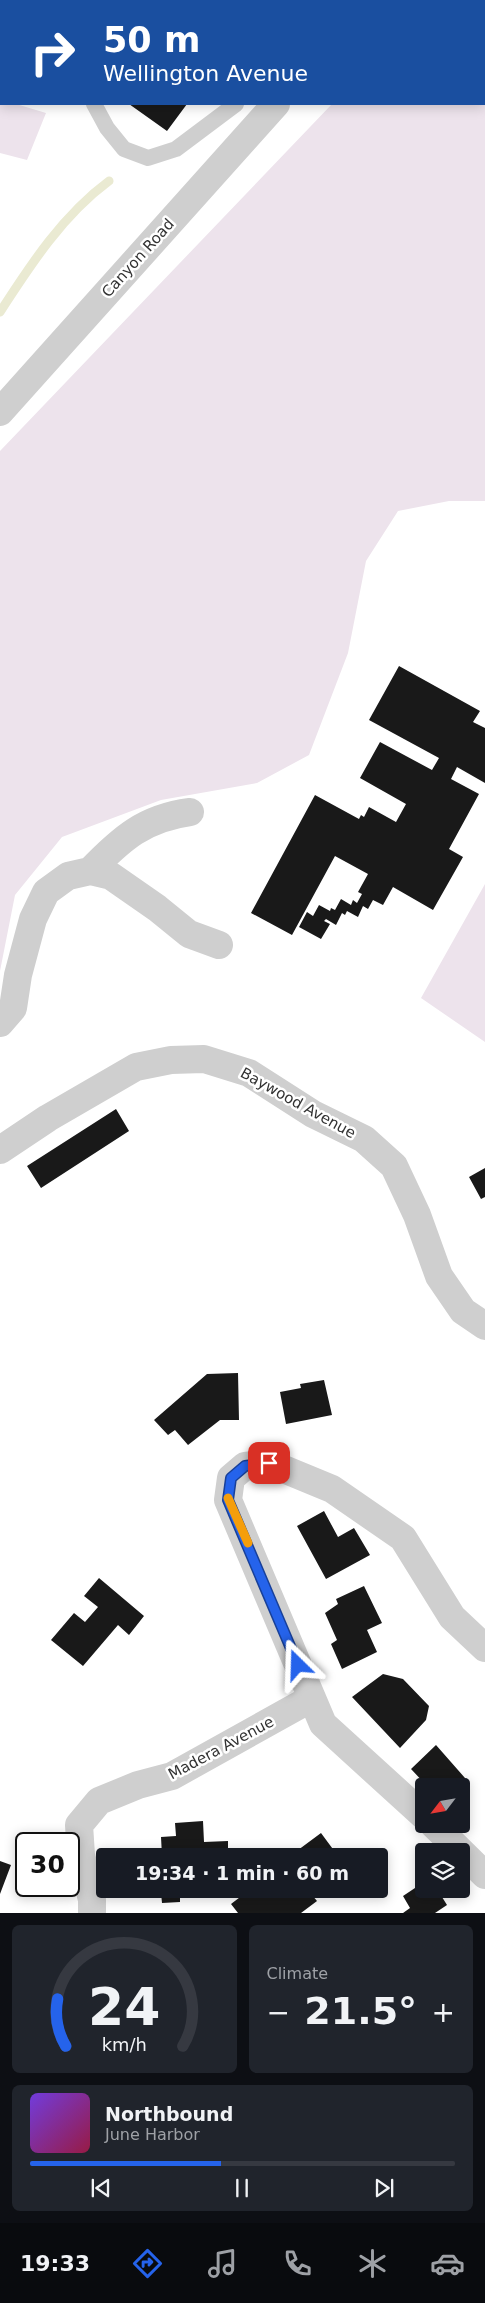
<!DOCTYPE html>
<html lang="en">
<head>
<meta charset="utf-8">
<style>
  :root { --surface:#171b24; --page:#20242c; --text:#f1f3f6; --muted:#9ea1a6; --line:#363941; --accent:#2563eb }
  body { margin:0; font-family:"DejaVu Sans",sans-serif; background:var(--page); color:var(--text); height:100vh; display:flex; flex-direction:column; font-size:19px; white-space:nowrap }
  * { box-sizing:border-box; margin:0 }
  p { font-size:16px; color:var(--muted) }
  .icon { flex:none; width:28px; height:28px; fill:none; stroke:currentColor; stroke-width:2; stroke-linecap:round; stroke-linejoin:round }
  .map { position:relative; height:1913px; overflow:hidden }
  .details { display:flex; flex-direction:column; gap:12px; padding:12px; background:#0d0f14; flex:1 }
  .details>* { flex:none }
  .banner { position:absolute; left:0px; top:0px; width:485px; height:105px; box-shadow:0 2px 12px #0003; background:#1a4fa0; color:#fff; overflow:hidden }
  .needle { width:32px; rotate:239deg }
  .tools { position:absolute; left:415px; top:1778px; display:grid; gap:10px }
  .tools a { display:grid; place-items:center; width:55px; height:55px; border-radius:5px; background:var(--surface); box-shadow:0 2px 12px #0003; font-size:25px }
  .speed { position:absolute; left:15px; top:1832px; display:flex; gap:10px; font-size:25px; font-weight:700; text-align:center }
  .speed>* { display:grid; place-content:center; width:65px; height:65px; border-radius:50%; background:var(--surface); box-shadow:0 2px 12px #0003; line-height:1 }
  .speed .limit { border:2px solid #111; border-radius:8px; background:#fff; color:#111 }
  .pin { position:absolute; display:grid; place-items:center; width:42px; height:42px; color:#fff; margin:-21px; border-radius:10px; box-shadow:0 2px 8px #0006 }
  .me { position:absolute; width:55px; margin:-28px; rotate:338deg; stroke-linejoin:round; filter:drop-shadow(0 0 4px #0008) }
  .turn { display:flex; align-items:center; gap:18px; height:105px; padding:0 20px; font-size:22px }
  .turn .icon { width:65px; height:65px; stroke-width:2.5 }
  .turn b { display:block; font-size:35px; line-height:42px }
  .big { font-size:38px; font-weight:800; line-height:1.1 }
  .details .card { flex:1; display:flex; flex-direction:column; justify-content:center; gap:8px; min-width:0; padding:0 18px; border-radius:8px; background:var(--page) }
  .details .dial { align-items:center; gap:0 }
  .dial svg { height:130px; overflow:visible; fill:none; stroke:var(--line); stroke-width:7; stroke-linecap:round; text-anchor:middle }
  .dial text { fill:var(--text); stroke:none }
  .song { display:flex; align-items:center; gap:15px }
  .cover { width:60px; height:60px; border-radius:8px; background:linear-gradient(135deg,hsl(260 70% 55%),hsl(340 70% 35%)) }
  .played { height:5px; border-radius:2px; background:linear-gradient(90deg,var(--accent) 45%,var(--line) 45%) }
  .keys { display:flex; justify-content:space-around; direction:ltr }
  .heat { display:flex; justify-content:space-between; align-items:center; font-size:28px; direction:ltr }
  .details .tiles { flex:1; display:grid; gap:12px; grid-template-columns:1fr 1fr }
  .card:last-child { grid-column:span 2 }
  .trip { position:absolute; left:96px; top:1848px; width:292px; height:50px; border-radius:5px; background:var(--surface); box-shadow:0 2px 12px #0003; font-weight:800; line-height:50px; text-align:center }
  .tabs { display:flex; height:80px; justify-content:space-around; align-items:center; background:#090b0e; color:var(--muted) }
  .tabs .icon { width:35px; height:35px }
  .tabs .on { color:var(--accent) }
  .tabs b { font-size:22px; color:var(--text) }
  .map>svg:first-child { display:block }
</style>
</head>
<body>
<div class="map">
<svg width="485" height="1913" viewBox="0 0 485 1913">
  <rect width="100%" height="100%" fill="#fff"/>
  <!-- green -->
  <path fill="#ede3ec" d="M446,0H485V501H449L398,511L366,561L348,653L309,755L257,783L161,800L62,837L15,895L0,971V451L332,104H484V1H444Z
    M0,99L1,104H16L46,113L27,160L0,153Z
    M485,884V1042L421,998Z"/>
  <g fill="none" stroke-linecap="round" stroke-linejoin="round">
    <!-- stream -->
    <path stroke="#eaead2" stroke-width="9" d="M292,1L293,0
      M0,312C31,264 63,215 109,181"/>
  </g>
  <!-- building -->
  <path fill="#191919" d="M129,104H187L167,131Z
    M399,666L480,711L473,722L485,728V783L457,767L451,779L479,794L449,849L463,857L433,910L393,887L383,905L373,900L368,909L363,906L358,917L347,911L345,915L342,913L336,925L326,919L324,921L330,924L321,939L299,927L307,912L313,916L319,905L330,911L331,908L335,910L341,899L351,905L353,900L357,903L362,894L358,892L368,874L335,856L292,935L251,913L315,795L359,819L361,815L364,817L369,807L396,822L406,804L360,778L380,742L432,770L439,758L369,720Z
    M116,1109L129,1131L41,1188L27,1166Z
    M485,1168V1197L481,1199L469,1177Z
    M238,1373L239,1420H220L188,1445L175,1430L168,1435L154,1420L207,1374Z
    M324,1380L332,1415L286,1424L280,1392L301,1388L300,1384Z
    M324,1511L338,1537L354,1528L370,1555L326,1579L297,1526Z
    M99,1578L144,1616L129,1635L118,1625L83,1666L51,1640L74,1613L85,1622L98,1607L84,1596Z
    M364,1586L382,1623L367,1630L377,1652L342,1669L331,1644L337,1640L325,1613L338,1604L336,1599Z
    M383,1674L403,1679L429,1706L426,1720L400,1748L352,1697Z
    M436,1745L465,1778L456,1786H427L411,1769Z
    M203,1821L204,1842L228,1841V1849H233V1856H162L161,1837L176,1836L175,1823Z
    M321,1833L338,1856H290Z
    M0,1861L11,1865L0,1894Z
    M424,1882V1889H437L447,1905L435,1913H403L410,1908L403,1896Z
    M157,1889H197V1890L180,1891V1902L162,1903L161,1893H157Z
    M248,1889H307L317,1901L301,1913H238L231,1904L248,1891Z"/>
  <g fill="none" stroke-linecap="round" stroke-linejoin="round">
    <!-- service -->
    <path stroke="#cfcfcf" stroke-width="16" d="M178,1L180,0
      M0,37H1
      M94,104L107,128L124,149L148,158L176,149L236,104"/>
    <!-- minor -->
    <path stroke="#cfcfcf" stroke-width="28" d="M380,1L381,0
      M0,412L276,104
      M90,871C121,839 144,818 190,812
      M0,1023L13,1008L18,975L33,919L46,892L68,876L90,871L111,876L157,908L189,934L219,945
      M0,1150L48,1118L136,1067L171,1060L204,1059L249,1073L313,1114L364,1139L394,1166L417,1215L439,1276L463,1311L485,1326
      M424,1816L323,1724L228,1500L231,1478L245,1466L269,1463L332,1489L403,1538L452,1617L485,1648
      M433,1824L485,1875
      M92,1913V1900L81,1855L79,1825L99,1801L138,1785L172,1776L312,1698"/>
  </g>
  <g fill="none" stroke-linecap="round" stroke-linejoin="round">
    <defs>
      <path id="route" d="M269,1463L245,1466L231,1478L228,1500L298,1665"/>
    </defs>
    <!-- route casing -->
    <use href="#route" stroke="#184099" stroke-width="12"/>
    <!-- route -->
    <use href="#route" stroke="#2563eb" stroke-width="9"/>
    <!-- slow -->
    <path stroke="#f59e0b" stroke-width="9" d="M228,1498L248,1543"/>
  </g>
  <g text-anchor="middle" stroke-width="5" stroke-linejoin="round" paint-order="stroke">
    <!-- street labels -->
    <g font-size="15" fill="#323232" stroke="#fff">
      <text transform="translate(138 258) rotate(-48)" y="5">Canyon Road</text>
      <text transform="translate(298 1103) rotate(29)" y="5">Baywood Avenue</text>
      <text transform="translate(221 1748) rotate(-28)" y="5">Madera Avenue</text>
    </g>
  </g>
</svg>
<div class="tools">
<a><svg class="needle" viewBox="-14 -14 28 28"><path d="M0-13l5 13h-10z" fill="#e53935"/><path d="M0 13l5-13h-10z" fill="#9ea1a6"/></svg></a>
<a><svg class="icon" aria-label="layers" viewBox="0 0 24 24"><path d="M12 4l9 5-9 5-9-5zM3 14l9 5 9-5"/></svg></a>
</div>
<div class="speed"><div class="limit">30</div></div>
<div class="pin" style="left:269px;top:1463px;background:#d93025"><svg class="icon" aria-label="arrive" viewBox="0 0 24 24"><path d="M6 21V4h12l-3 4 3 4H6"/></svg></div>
<svg class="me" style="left:298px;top:1665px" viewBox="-20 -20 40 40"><path d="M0-17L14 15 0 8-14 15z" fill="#2563eb" stroke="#fff" stroke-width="4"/></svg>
<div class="trip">19:34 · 1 min · 60 m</div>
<div class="banner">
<div class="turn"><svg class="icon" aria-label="right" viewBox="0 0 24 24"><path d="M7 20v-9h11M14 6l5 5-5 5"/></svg><div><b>50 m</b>Wellington Avenue</div></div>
</div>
</div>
<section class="details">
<div class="tiles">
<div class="card dial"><svg viewBox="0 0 100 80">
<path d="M14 69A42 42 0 1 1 86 69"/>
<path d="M14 69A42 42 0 0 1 9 40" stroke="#2563eb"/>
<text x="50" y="56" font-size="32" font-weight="700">24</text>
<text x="50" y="72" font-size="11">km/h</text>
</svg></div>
<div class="card"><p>Climate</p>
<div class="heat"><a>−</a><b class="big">21.5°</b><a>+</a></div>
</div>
<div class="card">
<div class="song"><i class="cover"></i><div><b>Northbound</b><p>June Harbor</p></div></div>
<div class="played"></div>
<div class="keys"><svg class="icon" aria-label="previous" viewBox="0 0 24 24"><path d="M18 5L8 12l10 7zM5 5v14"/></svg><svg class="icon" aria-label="pause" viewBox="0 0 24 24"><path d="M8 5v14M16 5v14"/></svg><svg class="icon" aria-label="next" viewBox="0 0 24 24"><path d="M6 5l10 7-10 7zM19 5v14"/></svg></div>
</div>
</div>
</section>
<nav class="tabs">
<b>19:33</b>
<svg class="icon on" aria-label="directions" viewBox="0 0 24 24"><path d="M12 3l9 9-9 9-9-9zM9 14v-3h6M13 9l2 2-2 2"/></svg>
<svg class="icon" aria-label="music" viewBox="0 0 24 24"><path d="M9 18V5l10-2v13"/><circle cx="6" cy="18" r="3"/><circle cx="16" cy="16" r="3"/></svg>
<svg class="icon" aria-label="phone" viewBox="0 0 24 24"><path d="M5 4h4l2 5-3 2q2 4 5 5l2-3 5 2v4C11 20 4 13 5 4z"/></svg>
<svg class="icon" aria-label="climate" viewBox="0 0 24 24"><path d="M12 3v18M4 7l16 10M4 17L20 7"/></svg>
<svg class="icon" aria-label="car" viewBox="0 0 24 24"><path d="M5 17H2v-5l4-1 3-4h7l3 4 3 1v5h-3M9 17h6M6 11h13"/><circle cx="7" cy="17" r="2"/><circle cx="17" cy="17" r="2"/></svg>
</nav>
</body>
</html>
